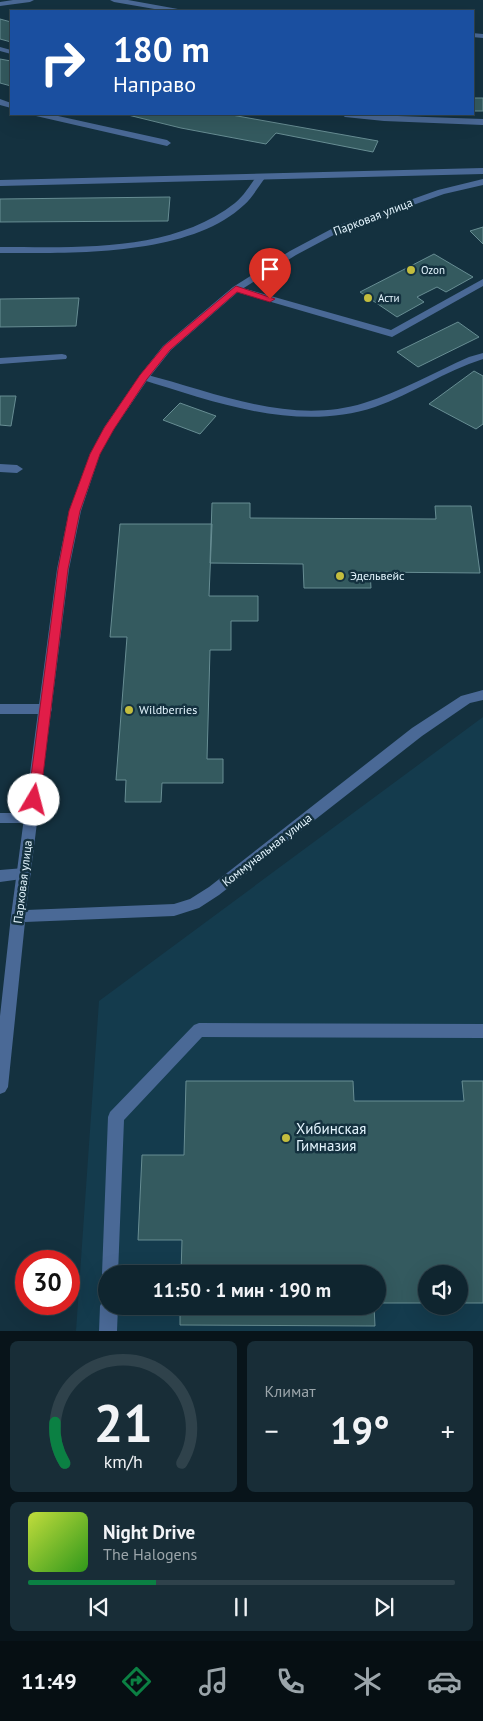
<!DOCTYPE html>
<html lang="ru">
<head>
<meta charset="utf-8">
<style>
  :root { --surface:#0f252f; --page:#182d37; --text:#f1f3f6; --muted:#9ba5aa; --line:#2f424b; --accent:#0b8043 }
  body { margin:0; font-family:"PT Sans",sans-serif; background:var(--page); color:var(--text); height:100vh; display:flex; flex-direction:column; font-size:19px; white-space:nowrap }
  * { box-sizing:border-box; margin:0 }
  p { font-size:16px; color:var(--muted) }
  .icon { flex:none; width:28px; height:28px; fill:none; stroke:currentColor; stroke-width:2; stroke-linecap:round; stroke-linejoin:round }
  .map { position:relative; height:1331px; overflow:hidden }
  .drawer { display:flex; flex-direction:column; gap:10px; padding:10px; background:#08141a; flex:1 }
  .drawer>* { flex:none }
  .guide { position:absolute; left:10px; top:10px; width:464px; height:105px; border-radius:0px; box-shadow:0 5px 20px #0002,0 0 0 1px var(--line); background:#1a4fa0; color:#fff; overflow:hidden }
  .controls { position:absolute; left:418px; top:1265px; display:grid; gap:10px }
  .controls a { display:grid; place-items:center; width:50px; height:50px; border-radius:50%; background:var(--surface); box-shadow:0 5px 20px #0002,0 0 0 1px var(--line); font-size:25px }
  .speed { position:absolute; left:15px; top:1250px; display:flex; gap:10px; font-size:25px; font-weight:700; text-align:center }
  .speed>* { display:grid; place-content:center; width:65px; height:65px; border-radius:50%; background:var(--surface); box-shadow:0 5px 20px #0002,0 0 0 1px var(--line); line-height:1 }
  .speed .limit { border:8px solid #d22; background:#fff; color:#111 }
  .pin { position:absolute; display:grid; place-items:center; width:42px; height:42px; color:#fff; margin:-51px -21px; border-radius:50% 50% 50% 0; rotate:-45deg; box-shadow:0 0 5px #0007 }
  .pin .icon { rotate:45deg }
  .me { position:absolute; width:55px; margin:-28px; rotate:8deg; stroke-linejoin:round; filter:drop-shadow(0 0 4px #0008) }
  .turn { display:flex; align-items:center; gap:18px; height:105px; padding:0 20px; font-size:22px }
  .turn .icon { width:65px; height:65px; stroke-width:2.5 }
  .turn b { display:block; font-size:35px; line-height:42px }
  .big { font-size:38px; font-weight:800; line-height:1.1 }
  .drawer .card { flex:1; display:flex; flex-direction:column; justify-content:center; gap:8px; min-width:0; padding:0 18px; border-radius:8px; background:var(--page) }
  .drawer .dial { align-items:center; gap:0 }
  .dial svg { height:130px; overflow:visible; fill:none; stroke:var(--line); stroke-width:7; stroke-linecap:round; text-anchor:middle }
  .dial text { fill:var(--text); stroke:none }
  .song { display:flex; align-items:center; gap:15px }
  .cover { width:60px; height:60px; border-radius:8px; background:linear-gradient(135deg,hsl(70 70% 55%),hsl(110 70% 35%)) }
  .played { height:5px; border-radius:2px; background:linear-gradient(90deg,var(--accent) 30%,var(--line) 30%) }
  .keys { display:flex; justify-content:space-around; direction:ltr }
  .heat { display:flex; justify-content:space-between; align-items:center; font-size:28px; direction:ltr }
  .drawer .tiles { flex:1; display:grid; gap:10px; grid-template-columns:1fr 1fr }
  .card:last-child { grid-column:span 2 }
  .trip { position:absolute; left:98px; top:1265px; width:288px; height:50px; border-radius:25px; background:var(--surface); box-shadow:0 5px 20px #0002,0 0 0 1px var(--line); font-weight:800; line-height:50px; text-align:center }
  .tabs { display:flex; height:80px; justify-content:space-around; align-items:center; background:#060f13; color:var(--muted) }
  .tabs .icon { width:35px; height:35px }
  .tabs .current { color:var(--accent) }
  .tabs b { font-size:22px; color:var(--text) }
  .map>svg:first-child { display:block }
</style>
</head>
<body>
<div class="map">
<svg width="483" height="1331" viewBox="0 0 483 1331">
  <rect width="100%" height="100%" fill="#14313f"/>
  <!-- built -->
  <path fill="#143b4d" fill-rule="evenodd" d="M483,717V1331H76L99,1001ZM106,1274H376V1306H106ZM426,1274H459V1306H426Z"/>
  <!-- building -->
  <path fill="#345a5f" stroke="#678d93" d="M0,19L11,22V42L0,39Z
    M0,59L11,61V86L0,83Z
    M472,98H483V111H472Z
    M124,114H226L378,141L373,152L276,133L266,144L181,128Z
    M170,197L168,221L0,222V199Z
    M483,227V244L470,231Z
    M434,254L473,277L446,292L437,287L417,297L424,302L397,317L360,292Z
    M79,298L76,326L0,327V299Z
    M458,322L479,337L418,367L397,352Z
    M474,371L483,376V424L476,429L429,404Z
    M0,396H16L11,426L0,425Z
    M180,403L216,416L200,434L163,420Z
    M212,503H250V518L436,519L435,506H471L480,573L370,572L371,588H304L303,564L210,563Z
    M120,524H212L209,596H258V621H231V650H210L207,759H223V783H162L161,802H125L126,780H116L127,637H110Z
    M186,1081H353L354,1101H464L462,1081H483V1303H459V1274H426V1303H376V1274H181L182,1240H138L142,1155H184Z
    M180,1306H374L375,1326L180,1325Z"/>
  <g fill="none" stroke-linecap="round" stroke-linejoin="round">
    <!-- service -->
    <path fill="#4a6996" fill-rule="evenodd" d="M13,0H34L30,2L0,6V2Z
      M110,0H128L178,9L182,11H166L114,2Z
      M472,33L483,34V38L472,37Z
      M0,47L11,50V54L0,51Z
      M0,99L11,103V108L0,105Z
      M35,114H49L167,140L171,143L167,146L36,116Z
      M341,114L483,119V125L384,121L345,117Z
      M260,175L265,178C258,187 252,198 244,205C189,257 70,253 0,253V247C78,247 171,253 235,203C244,196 250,185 257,176Z
      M483,279V286L392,337L233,291L231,289L236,286L239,287L391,330Z
      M483,353V359C445,371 412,394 375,407C297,433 214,402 140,379L139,377L144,374C215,392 290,426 364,403C400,392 435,372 469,357Z
      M62,354L66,355L67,357L66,359L0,364V358Z
      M0,464L17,465L23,469L17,473L0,472Z
      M0,704H46L51,706L52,709L51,712L46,714H0Z
      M0,813H32L37,814L39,818L37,822L32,823H0Z
      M24,868L29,870L31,874L29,878L0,882V870Z
      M199,1023L483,1024V1038L202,1037L124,1120L118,1274H106V1281L102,1274L108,1117L110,1112L194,1025Z
      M106,1299V1306H118L117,1331H99L100,1306L103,1300Z"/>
    <!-- minor -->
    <path fill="#4a6996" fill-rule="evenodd" d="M483,168V174L0,186V180Z
      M483,179V185L444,194L343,230L296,255L239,291L171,350L148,379L114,429L100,454L81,511L69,569L26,910L174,904L190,899L209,887L412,728L461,696L483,690V700L470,703L422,736L219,895L199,908L174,916L25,922L8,1087L5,1092L0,1094V1016L11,916L57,569L69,511L90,454L105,426L140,375L163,346L233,287L290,251L337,226L438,190Z"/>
  </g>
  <!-- route -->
  <path fill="#e11d48" stroke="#92132f" d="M236,286L275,299L270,302L237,292L170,350L147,379L114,429L100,454L80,511L68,569L40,800L38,803H30L28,800L58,569L69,511L90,454L104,428L140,375L164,346Z"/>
  <!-- markers -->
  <g fill="#c3bd3e" stroke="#14313f" stroke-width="2">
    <circle cx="411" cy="270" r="5"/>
    <circle cx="368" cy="298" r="5"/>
    <circle cx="340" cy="576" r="5"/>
    <circle cx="129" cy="710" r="5"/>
    <circle cx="286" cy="1138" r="5"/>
  </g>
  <g text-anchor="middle" stroke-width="5" stroke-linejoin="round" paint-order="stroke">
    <!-- far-poi labels -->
    <g font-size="11" fill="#e4f5fe" stroke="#14313f" text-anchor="start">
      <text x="421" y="274">Ozon</text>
      <text x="378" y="302">Асти</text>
    </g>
    <!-- street labels -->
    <g font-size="12" fill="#e4f5fe" stroke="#14313f">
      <text transform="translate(373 217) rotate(-21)" y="4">Парковая улица</text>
      <text transform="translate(267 850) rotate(-38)" y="4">Коммунальная улица</text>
      <text transform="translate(23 882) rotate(-83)" y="4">Парковая улица</text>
    </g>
    <!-- poi labels -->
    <g font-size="12" fill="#e4f5fe" stroke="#14313f" text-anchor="start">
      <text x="350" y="580">Эдельвейс</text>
      <text x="139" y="714">Wildberries</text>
    </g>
    <!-- near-poi labels -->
    <g font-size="15" fill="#e4f5fe" stroke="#14313f" text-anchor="start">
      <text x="296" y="1134">Хибинская<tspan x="296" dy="17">Гимназия</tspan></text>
    </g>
  </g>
</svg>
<div class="controls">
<a><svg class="icon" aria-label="sound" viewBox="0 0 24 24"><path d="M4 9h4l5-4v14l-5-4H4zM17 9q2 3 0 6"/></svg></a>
</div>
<div class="speed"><div class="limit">30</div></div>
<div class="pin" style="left:270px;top:299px;background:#d93025"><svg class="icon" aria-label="arrive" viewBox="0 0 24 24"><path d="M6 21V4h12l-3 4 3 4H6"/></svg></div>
<svg class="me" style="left:34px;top:800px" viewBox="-20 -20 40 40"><circle r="19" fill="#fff"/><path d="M0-13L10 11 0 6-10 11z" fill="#e11d48"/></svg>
<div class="trip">11:50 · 1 мин · 190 m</div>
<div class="guide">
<div class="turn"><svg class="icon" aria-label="right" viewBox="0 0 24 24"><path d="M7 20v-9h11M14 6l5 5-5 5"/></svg><div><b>180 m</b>Направо</div></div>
</div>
</div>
<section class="drawer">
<div class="tiles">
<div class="card dial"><svg viewBox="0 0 100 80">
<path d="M14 69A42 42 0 1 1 86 69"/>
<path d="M14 69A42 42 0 0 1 8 44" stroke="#0b8043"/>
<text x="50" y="56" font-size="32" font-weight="700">21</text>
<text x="50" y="72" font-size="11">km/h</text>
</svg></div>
<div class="card"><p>Климат</p>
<div class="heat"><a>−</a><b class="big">19°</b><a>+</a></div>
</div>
<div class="card">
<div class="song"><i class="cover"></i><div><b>Night Drive</b><p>The Halogens</p></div></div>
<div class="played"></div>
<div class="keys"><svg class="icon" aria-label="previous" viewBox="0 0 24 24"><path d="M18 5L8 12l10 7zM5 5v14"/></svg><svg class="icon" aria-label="pause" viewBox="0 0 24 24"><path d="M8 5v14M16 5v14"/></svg><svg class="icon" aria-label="next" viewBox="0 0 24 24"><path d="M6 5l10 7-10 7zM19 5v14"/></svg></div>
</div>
</div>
</section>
<nav class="tabs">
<b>11:49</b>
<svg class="icon current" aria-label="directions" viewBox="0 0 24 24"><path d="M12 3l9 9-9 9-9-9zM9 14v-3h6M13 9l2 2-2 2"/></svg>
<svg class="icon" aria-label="music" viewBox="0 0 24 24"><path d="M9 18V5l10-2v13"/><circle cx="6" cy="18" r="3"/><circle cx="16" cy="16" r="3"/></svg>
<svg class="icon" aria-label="phone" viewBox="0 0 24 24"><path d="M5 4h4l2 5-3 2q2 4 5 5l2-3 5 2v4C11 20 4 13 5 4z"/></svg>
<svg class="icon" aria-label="climate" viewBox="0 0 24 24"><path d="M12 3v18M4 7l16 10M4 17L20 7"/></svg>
<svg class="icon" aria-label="car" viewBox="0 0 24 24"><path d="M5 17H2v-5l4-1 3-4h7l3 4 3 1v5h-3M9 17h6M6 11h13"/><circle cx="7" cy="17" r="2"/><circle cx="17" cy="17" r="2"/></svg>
</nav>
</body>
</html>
